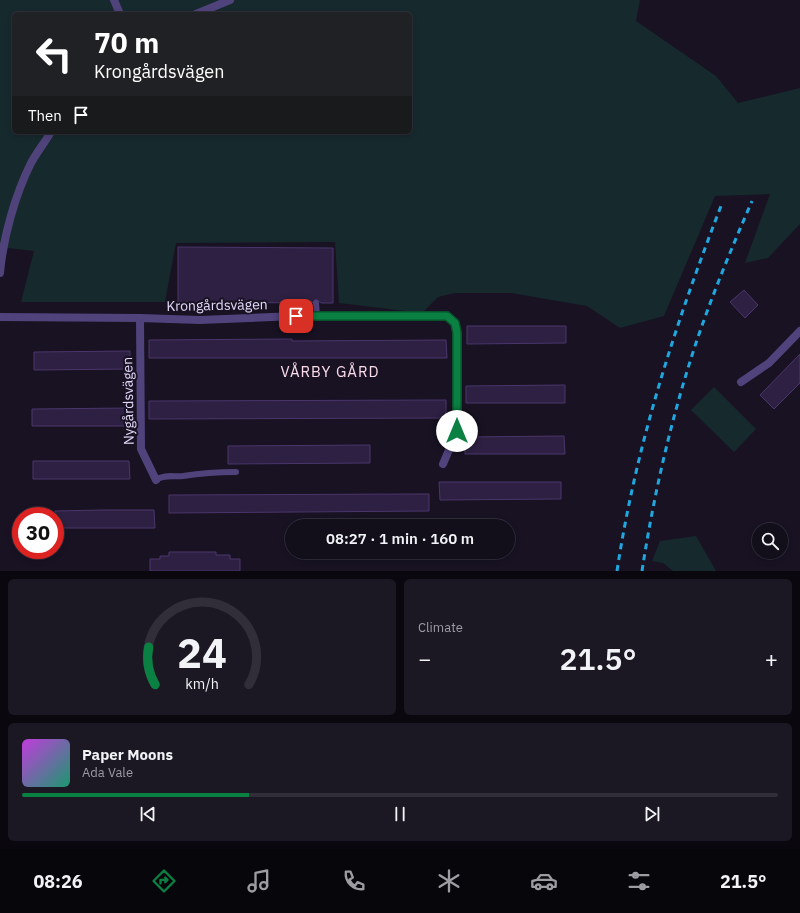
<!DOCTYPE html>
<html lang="en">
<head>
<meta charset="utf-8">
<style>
  :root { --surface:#120e1a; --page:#1b1723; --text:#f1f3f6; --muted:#9c9ca2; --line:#312e39; --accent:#0b8043 }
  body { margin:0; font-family:"IBM Plex Sans",sans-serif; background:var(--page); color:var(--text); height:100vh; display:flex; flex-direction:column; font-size:15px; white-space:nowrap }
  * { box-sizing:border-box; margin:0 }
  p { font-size:13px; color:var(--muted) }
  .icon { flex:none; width:22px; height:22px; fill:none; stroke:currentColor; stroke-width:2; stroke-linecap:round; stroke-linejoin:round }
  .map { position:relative; height:571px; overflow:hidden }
  .details { display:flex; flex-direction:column; gap:8px; padding:8px; background:#0a080e; flex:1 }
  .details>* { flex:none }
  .top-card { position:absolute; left:12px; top:12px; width:400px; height:122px; border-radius:6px; box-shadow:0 2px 6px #0003,0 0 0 1px var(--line); background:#202124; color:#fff; overflow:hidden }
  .controls { position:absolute; left:752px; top:523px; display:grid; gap:8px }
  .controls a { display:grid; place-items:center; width:36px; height:36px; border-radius:50%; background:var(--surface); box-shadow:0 2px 6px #0003,0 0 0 1px var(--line); font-size:20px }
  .speed { position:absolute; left:12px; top:507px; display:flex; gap:8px; font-size:20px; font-weight:700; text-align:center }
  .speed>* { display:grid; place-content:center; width:52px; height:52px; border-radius:50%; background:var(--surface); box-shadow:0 2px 6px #0003,0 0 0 1px var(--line); line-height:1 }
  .speed .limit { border:6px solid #d22; background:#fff; color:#111 }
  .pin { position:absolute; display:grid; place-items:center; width:34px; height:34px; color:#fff; margin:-17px; border-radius:8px; box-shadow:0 2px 6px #0006 }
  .me { position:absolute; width:44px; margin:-22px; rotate:0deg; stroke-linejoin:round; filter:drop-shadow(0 0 3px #0008) }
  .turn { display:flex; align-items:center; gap:14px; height:84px; padding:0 16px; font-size:18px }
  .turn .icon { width:52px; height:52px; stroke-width:2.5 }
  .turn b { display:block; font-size:28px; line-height:34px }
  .then { display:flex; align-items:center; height:38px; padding:0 16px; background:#0003; gap:8px; font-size:15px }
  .big { font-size:30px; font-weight:600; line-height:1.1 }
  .details .tile { flex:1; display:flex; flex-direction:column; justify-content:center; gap:6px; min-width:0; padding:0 14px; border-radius:6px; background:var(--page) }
  .details .dial { align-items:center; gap:0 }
  .dial svg { height:104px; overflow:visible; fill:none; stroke:var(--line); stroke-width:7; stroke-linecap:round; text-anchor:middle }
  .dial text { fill:var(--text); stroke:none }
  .song { display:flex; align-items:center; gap:12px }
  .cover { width:48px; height:48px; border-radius:6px; background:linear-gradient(135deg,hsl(290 70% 55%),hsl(160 70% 35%)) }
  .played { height:4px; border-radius:2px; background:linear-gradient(90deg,var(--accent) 30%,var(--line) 30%) }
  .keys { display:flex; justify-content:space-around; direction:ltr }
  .heat { display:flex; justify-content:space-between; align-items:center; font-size:22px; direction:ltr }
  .details .tiles { flex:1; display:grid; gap:8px; grid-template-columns:1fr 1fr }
  .tile:last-child { grid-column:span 2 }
  .trip { position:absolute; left:285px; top:519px; width:230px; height:40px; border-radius:20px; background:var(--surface); box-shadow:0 2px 6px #0003,0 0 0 1px var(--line); font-weight:600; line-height:40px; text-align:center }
  .menu { display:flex; height:64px; justify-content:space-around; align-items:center; background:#07060a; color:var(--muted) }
  .menu .icon { width:28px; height:28px }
  .menu .selected { color:var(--accent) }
  .menu b { font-size:18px; color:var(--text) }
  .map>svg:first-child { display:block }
</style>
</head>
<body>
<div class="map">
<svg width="800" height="571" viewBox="0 0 800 571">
  <rect width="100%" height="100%" fill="#181223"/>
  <!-- green -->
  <path fill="#16292c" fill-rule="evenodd" d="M0,0H640L636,21L716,76L738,103L800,88V224L768,258L745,263L770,194L715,196L664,316L620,328L587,306L511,293H455L438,297L422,313L339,303L335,242L176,243L165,302H21L34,251L0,247ZM14,14H410V132H14Z
    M714,387L756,429L734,452L691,410Z
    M696,536L716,571H673L663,563L652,561L660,541Z"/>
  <!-- building -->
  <path fill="#2d2042" stroke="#4a366a" d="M178,247L333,248V303H321L316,299L312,303L178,302Z
    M744,290L758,305L745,318L730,302Z
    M467,326H566V343L467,344Z
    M292,339V341L446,340L447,358H149V340Z
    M130,351V369L34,370V352Z
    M800,354V383L774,409L760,395Z
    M565,385V403H466V386Z
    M446,400V418L149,419V401Z
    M128,408L129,426H32V409Z
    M564,436L565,454H465V437Z
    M370,445V463L228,464V446Z
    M33,461H129L130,479H33Z
    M439,482H561V499L440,500Z
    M414,494H429V511L169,513V495Z
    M102,510H154L155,528H55V511Z
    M169,552H216V555H230V559H240V571H150V559H160V556H169Z"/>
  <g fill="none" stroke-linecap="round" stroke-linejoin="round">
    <!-- service -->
    <path stroke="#50437c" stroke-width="6" d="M316,303L317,316
      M156,480C164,474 174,477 183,476C202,473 217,472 236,472"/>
    <!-- minor -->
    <path stroke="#50437c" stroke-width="8" d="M114,0L120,14
      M196,14L230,0
      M0,273C3,238 15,195 31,163C37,152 45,142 51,132
      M0,317L140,318L200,320L296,316H447L455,323L457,333V431L443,464
      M140,318L141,449L156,480
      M741,382L769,363L800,331"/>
    <!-- rail -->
    <path stroke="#1fa8e0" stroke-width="3" stroke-dasharray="6 5" stroke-linecap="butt" d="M617,571C636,445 675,325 721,206
      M642,571C654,493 672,415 697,340C713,293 732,247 752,201"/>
  </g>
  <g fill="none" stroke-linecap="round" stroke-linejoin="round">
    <defs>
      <path id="route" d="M296,316H447L455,323L457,333V431"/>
    </defs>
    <!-- route casing -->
    <use href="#route" stroke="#07532c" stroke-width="10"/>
    <!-- route -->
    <use href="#route" stroke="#0b8043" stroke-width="7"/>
  </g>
  <g text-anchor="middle" stroke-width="4" stroke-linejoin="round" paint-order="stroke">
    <!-- street labels -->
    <g font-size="14" fill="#e3d9fa" stroke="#181223">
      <text transform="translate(217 305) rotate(-1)" y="5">Krongårdsvägen</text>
      <text transform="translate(128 401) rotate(-91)" y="5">Nygårdsvägen</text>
    </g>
    <!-- neighbourhood labels -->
    <g font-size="15" letter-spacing="1" fill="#fadbe9" stroke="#181223">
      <text x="330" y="377">VÅRBY GÅRD</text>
    </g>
  </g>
</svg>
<div class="controls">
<a><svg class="icon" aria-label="search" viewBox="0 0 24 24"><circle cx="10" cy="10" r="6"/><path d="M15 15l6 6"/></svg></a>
</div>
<div class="speed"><div class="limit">30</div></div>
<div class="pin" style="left:296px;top:316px;background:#d93025"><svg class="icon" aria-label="arrive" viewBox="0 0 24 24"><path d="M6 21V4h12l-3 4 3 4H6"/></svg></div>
<svg class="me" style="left:457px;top:431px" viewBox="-20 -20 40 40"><circle r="19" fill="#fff"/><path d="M0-13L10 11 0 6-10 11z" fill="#0b8043"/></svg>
<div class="trip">08:27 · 1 min · 160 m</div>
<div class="top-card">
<div class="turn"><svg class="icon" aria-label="left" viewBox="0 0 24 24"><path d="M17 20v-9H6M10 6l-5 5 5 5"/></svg><div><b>70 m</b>Krongårdsvägen</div></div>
<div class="then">Then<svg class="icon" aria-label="arrive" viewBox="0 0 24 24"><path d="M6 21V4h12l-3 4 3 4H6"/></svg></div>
</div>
</div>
<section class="details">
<div class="tiles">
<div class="tile dial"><svg viewBox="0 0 100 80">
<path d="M14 69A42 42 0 1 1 86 69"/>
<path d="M14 69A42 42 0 0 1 9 40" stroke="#0b8043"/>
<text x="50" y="56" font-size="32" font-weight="700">24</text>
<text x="50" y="72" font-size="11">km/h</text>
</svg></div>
<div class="tile"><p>Climate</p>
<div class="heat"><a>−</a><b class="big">21.5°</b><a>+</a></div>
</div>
<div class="tile">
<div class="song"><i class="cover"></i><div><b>Paper Moons</b><p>Ada Vale</p></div></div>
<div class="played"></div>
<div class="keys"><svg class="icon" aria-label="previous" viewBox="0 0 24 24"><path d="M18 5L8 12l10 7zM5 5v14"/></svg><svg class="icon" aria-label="pause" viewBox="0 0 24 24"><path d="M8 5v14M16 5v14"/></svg><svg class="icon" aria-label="next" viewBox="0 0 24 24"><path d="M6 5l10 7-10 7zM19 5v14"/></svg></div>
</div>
</div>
</section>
<nav class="menu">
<b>08:26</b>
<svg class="icon selected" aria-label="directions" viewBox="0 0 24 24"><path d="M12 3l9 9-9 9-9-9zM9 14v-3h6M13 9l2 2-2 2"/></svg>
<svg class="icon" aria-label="music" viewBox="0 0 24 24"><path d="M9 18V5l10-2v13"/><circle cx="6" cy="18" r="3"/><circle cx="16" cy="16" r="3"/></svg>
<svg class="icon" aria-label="phone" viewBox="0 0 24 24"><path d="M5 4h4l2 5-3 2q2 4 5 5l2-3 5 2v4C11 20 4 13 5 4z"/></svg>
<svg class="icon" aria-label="climate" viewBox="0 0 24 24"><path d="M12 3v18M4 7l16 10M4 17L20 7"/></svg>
<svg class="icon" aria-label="car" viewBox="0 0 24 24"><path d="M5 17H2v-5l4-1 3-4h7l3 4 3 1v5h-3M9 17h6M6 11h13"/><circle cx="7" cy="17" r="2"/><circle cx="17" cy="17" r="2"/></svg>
<svg class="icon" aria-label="filters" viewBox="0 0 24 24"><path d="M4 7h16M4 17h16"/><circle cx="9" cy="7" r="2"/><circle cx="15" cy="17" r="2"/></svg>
<b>21.5°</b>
</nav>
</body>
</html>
